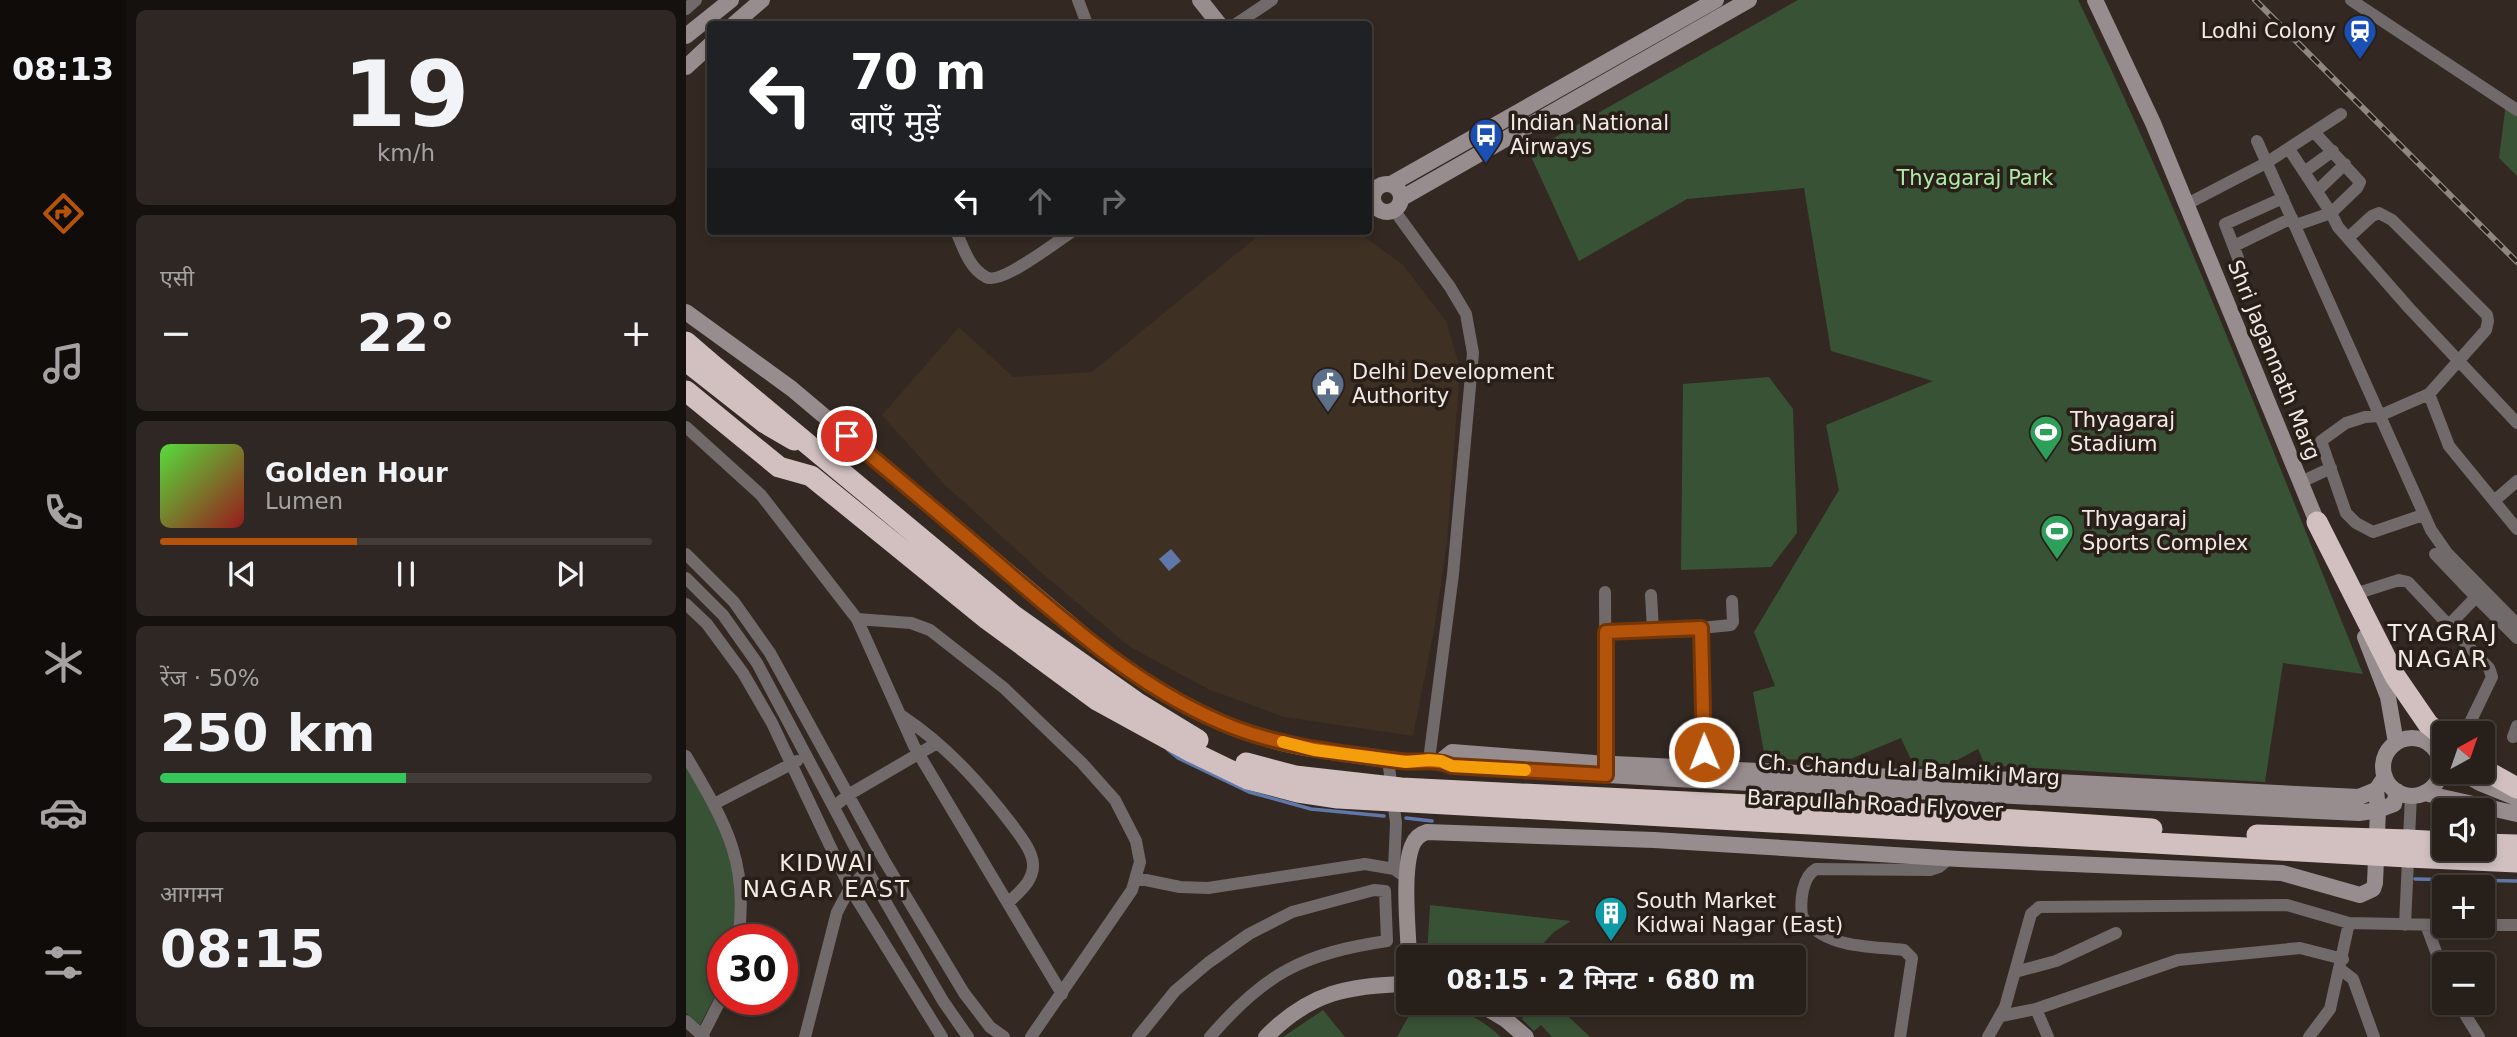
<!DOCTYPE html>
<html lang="hi">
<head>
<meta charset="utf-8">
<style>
  :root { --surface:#261f1a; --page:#2e2723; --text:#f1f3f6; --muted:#a4a2a2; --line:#423d39; --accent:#b45309 }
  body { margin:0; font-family:"DejaVu Sans","Noto Sans Devanagari",sans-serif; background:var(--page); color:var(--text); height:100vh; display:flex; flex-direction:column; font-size:26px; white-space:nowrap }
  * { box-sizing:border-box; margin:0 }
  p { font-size:23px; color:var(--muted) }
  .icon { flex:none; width:38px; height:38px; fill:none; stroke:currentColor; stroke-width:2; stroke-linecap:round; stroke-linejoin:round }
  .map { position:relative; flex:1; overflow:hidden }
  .drawer { display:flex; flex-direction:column; gap:10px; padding:10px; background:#15110e; width:560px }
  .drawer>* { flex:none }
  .top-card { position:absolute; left:21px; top:21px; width:665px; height:214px; border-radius:7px; box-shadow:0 4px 10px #0003,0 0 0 2px var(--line); background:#202124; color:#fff; overflow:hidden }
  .needle { width:46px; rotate:40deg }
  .tools { position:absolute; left:1746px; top:721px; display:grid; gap:14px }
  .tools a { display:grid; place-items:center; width:63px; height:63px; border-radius:7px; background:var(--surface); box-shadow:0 4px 10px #0003,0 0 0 2px var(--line); font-size:35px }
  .speed { position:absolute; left:21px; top:924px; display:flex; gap:14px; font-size:35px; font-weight:700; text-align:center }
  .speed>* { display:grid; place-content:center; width:91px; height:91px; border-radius:50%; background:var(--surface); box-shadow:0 4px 10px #0003,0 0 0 2px var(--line); line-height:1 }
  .speed .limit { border:10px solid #d22; background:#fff; color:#111 }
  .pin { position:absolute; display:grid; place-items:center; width:60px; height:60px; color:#fff; margin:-30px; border:4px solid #fff; border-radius:50%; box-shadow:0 2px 7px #0007 }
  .me { position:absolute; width:77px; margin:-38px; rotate:359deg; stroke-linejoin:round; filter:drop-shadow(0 0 5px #0008) }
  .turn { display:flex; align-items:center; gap:24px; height:147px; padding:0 28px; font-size:32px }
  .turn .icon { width:91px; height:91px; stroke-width:2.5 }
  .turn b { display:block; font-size:49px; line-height:60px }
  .lanes { display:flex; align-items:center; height:66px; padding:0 28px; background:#0003; justify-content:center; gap:35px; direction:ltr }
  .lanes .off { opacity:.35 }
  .big { font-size:52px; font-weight:600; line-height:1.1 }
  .drawer .tile { flex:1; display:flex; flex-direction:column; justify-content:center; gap:10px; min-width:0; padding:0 24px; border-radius:10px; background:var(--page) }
  .drawer .dial { align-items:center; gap:0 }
  .dial b { font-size:91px; line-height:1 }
  .song { display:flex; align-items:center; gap:21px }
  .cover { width:84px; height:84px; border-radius:10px; background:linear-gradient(135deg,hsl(110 70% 55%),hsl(0 70% 35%)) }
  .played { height:7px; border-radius:4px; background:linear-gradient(90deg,var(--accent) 40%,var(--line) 40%) }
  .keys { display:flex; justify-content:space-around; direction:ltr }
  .heat { display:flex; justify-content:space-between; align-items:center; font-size:38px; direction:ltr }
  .charge { height:10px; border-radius:5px; background:linear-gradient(90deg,#34c759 50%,var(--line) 0) }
  .trip { position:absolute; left:710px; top:945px; width:410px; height:70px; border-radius:7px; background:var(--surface); box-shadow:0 4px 10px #0003,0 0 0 2px var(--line); font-weight:600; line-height:70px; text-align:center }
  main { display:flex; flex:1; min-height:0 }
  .menu { display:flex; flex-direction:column; width:126px; justify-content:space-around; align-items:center; background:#0f0c0a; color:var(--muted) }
  .menu .icon { width:49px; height:49px }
  .menu .current { color:var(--accent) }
  .menu b { font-size:32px; color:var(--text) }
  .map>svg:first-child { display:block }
</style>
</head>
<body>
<main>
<nav class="menu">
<b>08:13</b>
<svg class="icon current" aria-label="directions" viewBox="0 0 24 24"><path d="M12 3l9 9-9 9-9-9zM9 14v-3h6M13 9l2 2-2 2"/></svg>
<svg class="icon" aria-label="music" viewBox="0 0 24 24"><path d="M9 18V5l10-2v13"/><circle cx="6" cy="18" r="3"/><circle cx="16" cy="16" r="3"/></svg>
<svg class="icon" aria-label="phone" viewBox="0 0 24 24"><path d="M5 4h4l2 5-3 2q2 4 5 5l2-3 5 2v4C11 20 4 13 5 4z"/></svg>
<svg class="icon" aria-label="climate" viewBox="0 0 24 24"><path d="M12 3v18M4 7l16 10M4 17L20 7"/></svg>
<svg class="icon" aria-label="car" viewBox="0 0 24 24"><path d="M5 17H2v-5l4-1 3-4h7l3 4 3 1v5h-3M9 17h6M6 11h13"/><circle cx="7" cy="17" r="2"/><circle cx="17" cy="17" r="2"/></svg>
<svg class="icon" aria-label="filters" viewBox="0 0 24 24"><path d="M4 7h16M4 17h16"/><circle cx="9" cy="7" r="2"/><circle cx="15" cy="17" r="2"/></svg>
</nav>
<section class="drawer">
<div class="tile dial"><b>19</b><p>km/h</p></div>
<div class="tile"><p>एसी</p>
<div class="heat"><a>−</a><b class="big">22°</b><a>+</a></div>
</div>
<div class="tile">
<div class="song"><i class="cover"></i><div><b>Golden Hour</b><p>Lumen</p></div></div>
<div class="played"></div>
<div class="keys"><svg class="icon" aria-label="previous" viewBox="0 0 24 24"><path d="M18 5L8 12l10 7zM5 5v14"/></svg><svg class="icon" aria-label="pause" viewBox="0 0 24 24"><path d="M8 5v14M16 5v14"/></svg><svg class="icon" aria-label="next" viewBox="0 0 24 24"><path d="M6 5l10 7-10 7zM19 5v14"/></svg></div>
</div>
<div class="tile"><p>रेंज · 50%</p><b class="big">250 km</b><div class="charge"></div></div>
<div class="tile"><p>आगमन</p><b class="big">08:15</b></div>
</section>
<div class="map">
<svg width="1831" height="1037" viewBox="0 0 1831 1037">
  <rect width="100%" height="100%" fill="#332922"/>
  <!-- commercial -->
  <path fill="#3e3023" d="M578,231H669L683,240L717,265L760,321L774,369L761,542L748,630L727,736L598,717L524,690L444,647L358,575L257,483L196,415L273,327L327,377L406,372Z"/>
  <!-- green -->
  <path fill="#385236" d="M1112,0H1392C1499,219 1585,448 1677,674L1597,663L1579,782L1299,765L1292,749L1258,767L1228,766L1215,738L1157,762L1079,758L1067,692L1089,686L1068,632L1153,490L1140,425L1247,381L1145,351L1118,188L1001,199L893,261L843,152Z
    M1820,103L1831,110V176L1813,158Z
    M1083,377L1107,409L1111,533L1085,567L995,570L997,384Z
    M0,768C21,802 49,849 51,890C52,906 49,923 48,940H37V981L14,1025L0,1013Z
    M744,905L885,921L868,932L844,957H741Z
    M730,1003C764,1003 790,1014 815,1037H711Z
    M844,1003H868L904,1037H866L855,1025L848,1031L836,1019Z
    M637,1010L659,1037H597Z"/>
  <!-- water -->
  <path fill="#5f77a9" d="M485,549L495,561L483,571L473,559Z"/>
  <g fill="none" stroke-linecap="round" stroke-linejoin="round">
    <!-- stream -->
    <path stroke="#5f77a9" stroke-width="3.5" d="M482,750L492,758L563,792L625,809L698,816
      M720,818L746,821
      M1729,879L1831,881"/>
    <!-- street -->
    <path stroke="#716a6a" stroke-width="12" d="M392,0L401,24
      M1665,0L1831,110
      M0,9L10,0
      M550,24L586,0
      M1571,141L1745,530L1761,553L1831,624
      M1603,149L1645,213L1671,188L1674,182L1628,132
      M1618,172L1647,151
      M1631,191L1659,164
      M1501,204L1580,163L1655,114
      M708,210L764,287L780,314L787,353L767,574L743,760
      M1610,225L1645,213L1652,227L1723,308L1831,423
      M270,231C277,247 283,268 300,277C315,286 372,240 387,231
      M1662,238L1686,216L1693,213L1706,220L1801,315L1802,321L1800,330L1743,394L1693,416L1679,417L1660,423L1635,441L1660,513L1670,523L1687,532L1737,515
      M1548,246L1606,218
      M1552,258L1539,224L1597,198
      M1743,394L1763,446L1831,529
      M0,427L75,495L171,619L228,746L376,994
      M1615,482L1645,468
      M1808,501L1831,481
      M0,554L48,602L84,653L198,860L278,993L304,1027L318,1037
      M1749,554L1790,597
      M0,578L37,615L71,663L181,870L257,1001L282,1037
      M919,592L920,771
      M1669,594L1713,580L1722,582L1803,668L1806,677L1779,733
      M965,595L967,630
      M0,604L21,624L57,673L86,723L164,888L256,1037
      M171,619L225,623L244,630L318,688L396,763L429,800L450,841L454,862L446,890L345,1037
      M1763,625L1790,597L1831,638
      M1015,628L1045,625L1047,622L1046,601
      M920,632L1015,628L1019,768
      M216,716C260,745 295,784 327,826C334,836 346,850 347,864C348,881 333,892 322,903
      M1827,737L1831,726
      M0,756C38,821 64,861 52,940
      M702,759L710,823L708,869
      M28,804L111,761
      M148,807L162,795L251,743
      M450,878L494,887L522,888L679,864L708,869L721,878
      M1719,925L1725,795
      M1740,925L1759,976
      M1797,925H1831
      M1654,969L1667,979L1688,1037
      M1329,972L1370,961L1430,933
      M1772,1003L1793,1037
      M1350,1009L1362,1037
      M1315,1016L1350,1009L1492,960L1614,948L1657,959
      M0,1021L18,1037
      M16,1036L37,995
      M119,1037L151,912L164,888L181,870
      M452,1037L489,991L522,963L563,934L606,912L688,890L699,891L701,941C618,953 579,973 524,1037
      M1214,1037L1226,958L1218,950C1184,946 1138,949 1116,916C1114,901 1116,877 1130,869L1244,870L1253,867L1264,858
      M1302,1037L1319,1007L1345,914L1353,907L1601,905L1663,923L1759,925
      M1623,1037L1644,1009L1663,923"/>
    <!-- secondary -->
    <path stroke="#988d8e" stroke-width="16" d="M514,0L533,24
      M1409,0L1467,123L1635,532
      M48,24L76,0
      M0,36L45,0
      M0,67L24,45
      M687 198a14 14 0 1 1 28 0a14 14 0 1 1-28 0Z
      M705,184L1030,0
      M716,198L1063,0
      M0,312L106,389L419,653C483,700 554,740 633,750C661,754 690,760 718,761C736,762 749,758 766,766L1025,781L1673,813L1692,810L1708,804L1711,791
      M1679,637L1702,697L1710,743
      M1697 767a29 29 0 1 1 58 0a29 29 0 1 1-58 0Z
      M755,761L766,752L908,763L1175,776L1288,778L1673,797L1690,790L1699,777
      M1775,772L1794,783L1831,798
      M1738,793L1831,814
      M723,957C722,928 716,872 726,846C729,838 734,834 741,832L968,840L1273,859L1596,873L1674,895L1687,889L1689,883L1692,810L1690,790
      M792,1003L819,1019L840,1037
      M580,1037C624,992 663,985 723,984"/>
    <!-- highway -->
    <path stroke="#d2c0c1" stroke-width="21" d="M0,342L22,361
      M0,361L79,423L108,440
      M1631,522L1709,676L1742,724L1759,738
      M1797,769L1831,788
      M1722,840L1759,842
      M1797,844L1831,845
      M1722,857L1831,862"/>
    <defs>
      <path id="rail" d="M1569,0L1831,262"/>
    </defs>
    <!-- rail casing -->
    <use href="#rail" stroke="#908781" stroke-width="6"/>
    <!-- rail -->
    <use href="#rail" stroke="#291f18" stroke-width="3.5" stroke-dasharray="10" stroke-linecap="butt"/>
    <!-- highway-bridge -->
    <path stroke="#d2c0c1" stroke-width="21" d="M22,361L327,615L453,704L512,740
      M0,391L93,467L125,476L301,619L411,700L504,751L562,779L612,792L652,798L1722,857
      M560,763L609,776L715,788L1224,813L1466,829
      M1571,835L1722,840"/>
  </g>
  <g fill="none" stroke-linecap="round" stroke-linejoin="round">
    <defs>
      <path id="route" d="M161,436C217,483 272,529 327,577C395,635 463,695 549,728C602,748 658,753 714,761C733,763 748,758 766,766L920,775V632L1015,628L1018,752"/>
    </defs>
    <!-- route casing -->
    <use href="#route" stroke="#753606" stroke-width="18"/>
    <!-- route -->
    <use href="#route" stroke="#b45309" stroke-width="12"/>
    <!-- slow -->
    <path stroke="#f59e0b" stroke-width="12" d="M597,742L628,750L720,762L743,760L755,761L766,766L839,770"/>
  </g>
  <!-- icons -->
  <defs>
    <symbol id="station-pin" viewBox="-11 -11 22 30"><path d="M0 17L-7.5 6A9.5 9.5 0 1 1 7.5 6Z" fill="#1a4fb4" stroke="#291f18"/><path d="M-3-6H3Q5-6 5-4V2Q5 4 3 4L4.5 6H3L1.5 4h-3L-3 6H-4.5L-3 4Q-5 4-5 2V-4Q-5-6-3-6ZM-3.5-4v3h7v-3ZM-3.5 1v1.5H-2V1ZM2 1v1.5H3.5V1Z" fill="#fff"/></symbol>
    <symbol id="bus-pin" viewBox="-11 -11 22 30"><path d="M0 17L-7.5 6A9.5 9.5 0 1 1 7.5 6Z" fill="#1a4fb4" stroke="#291f18"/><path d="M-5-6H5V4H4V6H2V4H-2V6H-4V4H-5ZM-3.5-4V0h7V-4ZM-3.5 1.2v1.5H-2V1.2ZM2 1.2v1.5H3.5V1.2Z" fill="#fff"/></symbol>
    <symbol id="civic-pin" viewBox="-11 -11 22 30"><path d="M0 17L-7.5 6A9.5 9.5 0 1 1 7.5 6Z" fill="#5c6f8a" stroke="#291f18"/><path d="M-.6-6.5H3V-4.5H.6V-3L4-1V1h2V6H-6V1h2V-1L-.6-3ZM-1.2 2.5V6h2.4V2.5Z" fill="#fff"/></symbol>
    <symbol id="stadium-pin" viewBox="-11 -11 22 30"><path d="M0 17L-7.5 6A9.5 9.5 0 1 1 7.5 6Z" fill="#2e9e5b" stroke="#291f18"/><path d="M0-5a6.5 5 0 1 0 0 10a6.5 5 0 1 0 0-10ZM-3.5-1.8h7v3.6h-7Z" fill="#fff"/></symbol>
    <symbol id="building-pin" viewBox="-11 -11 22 30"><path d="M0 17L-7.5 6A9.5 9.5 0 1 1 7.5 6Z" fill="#0f9aa8" stroke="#291f18"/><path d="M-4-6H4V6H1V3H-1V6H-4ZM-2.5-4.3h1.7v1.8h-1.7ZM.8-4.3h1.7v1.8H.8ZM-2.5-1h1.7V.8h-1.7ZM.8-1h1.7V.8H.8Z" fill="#fff"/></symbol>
  </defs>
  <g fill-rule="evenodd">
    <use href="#station-pin" x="1655" y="12" width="38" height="52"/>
    <use href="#bus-pin" x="781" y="116" width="38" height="52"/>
    <use href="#civic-pin" x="623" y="365" width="38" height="52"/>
    <use href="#stadium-pin" x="1341" y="413" width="38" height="52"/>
    <use href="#stadium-pin" x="1352" y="512" width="38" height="52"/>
    <use href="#building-pin" x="906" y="894" width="38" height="52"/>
  </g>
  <g text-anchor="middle" stroke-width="7" stroke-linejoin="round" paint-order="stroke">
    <!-- poi labels -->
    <g font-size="21" fill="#f1eae5" stroke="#291f18" text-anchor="start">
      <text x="1650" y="38" text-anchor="end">Lodhi Colony</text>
      <text x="824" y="130">Indian National<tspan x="824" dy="24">Airways</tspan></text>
      <text x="666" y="379">Delhi Development<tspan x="666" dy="24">Authority</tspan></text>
      <text x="1384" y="427">Thyagaraj<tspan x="1384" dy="24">Stadium</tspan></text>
      <text x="1396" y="526">Thyagaraj<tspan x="1396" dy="24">Sports Complex</tspan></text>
      <text x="950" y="908">South Market<tspan x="950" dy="24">Kidwai Nagar (East)</tspan></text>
    </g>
    <!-- park labels -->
    <g font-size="21" fill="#aceba6" stroke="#291f18">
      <text x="1289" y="185">Thyagaraj Park</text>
    </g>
    <!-- street labels -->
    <g font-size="21" fill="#f1eae5" stroke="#291f18">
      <text transform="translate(1588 360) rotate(68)" y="7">Shri Jagannath Marg</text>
      <text transform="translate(1223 770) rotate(3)" y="7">Ch. Chandu Lal Balmiki Marg</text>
      <text transform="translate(1189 804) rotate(3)" y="7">Barapullah Road Flyover</text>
    </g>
    <!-- neighbourhood labels -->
    <g font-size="23" letter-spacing="2" fill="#f1eae5" stroke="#291f18">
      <text x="1757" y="641">TYAGRAJ<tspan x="1757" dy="26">NAGAR</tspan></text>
      <text x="141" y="871">KIDWAI<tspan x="141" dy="26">NAGAR EAST</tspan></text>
    </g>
  </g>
</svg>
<div class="tools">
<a><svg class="needle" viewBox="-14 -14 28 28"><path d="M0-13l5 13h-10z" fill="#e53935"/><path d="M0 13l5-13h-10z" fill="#a4a2a2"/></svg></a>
<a><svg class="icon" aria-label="sound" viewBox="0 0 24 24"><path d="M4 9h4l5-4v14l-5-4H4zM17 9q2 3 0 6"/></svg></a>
<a>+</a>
<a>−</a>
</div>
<div class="speed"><div class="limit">30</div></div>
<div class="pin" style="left:161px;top:436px;background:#d93025"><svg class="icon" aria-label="arrive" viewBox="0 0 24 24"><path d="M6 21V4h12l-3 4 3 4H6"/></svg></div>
<svg class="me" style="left:1018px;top:752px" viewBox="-20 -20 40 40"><circle r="17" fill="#b45309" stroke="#fff" stroke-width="3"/><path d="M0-11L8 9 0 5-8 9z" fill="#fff"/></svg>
<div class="trip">08:15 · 2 मिनट · 680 m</div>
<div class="top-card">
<div class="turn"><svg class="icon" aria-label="left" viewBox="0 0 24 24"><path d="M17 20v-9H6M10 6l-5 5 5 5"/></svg><div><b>70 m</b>बाएँ मुड़ें</div></div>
<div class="lanes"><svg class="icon" aria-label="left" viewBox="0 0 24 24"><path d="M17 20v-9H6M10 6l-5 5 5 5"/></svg><svg class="icon off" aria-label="ahead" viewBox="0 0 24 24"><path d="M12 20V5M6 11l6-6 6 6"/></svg><svg class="icon off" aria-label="right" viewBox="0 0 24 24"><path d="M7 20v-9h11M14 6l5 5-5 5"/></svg></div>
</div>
</div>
</main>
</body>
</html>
